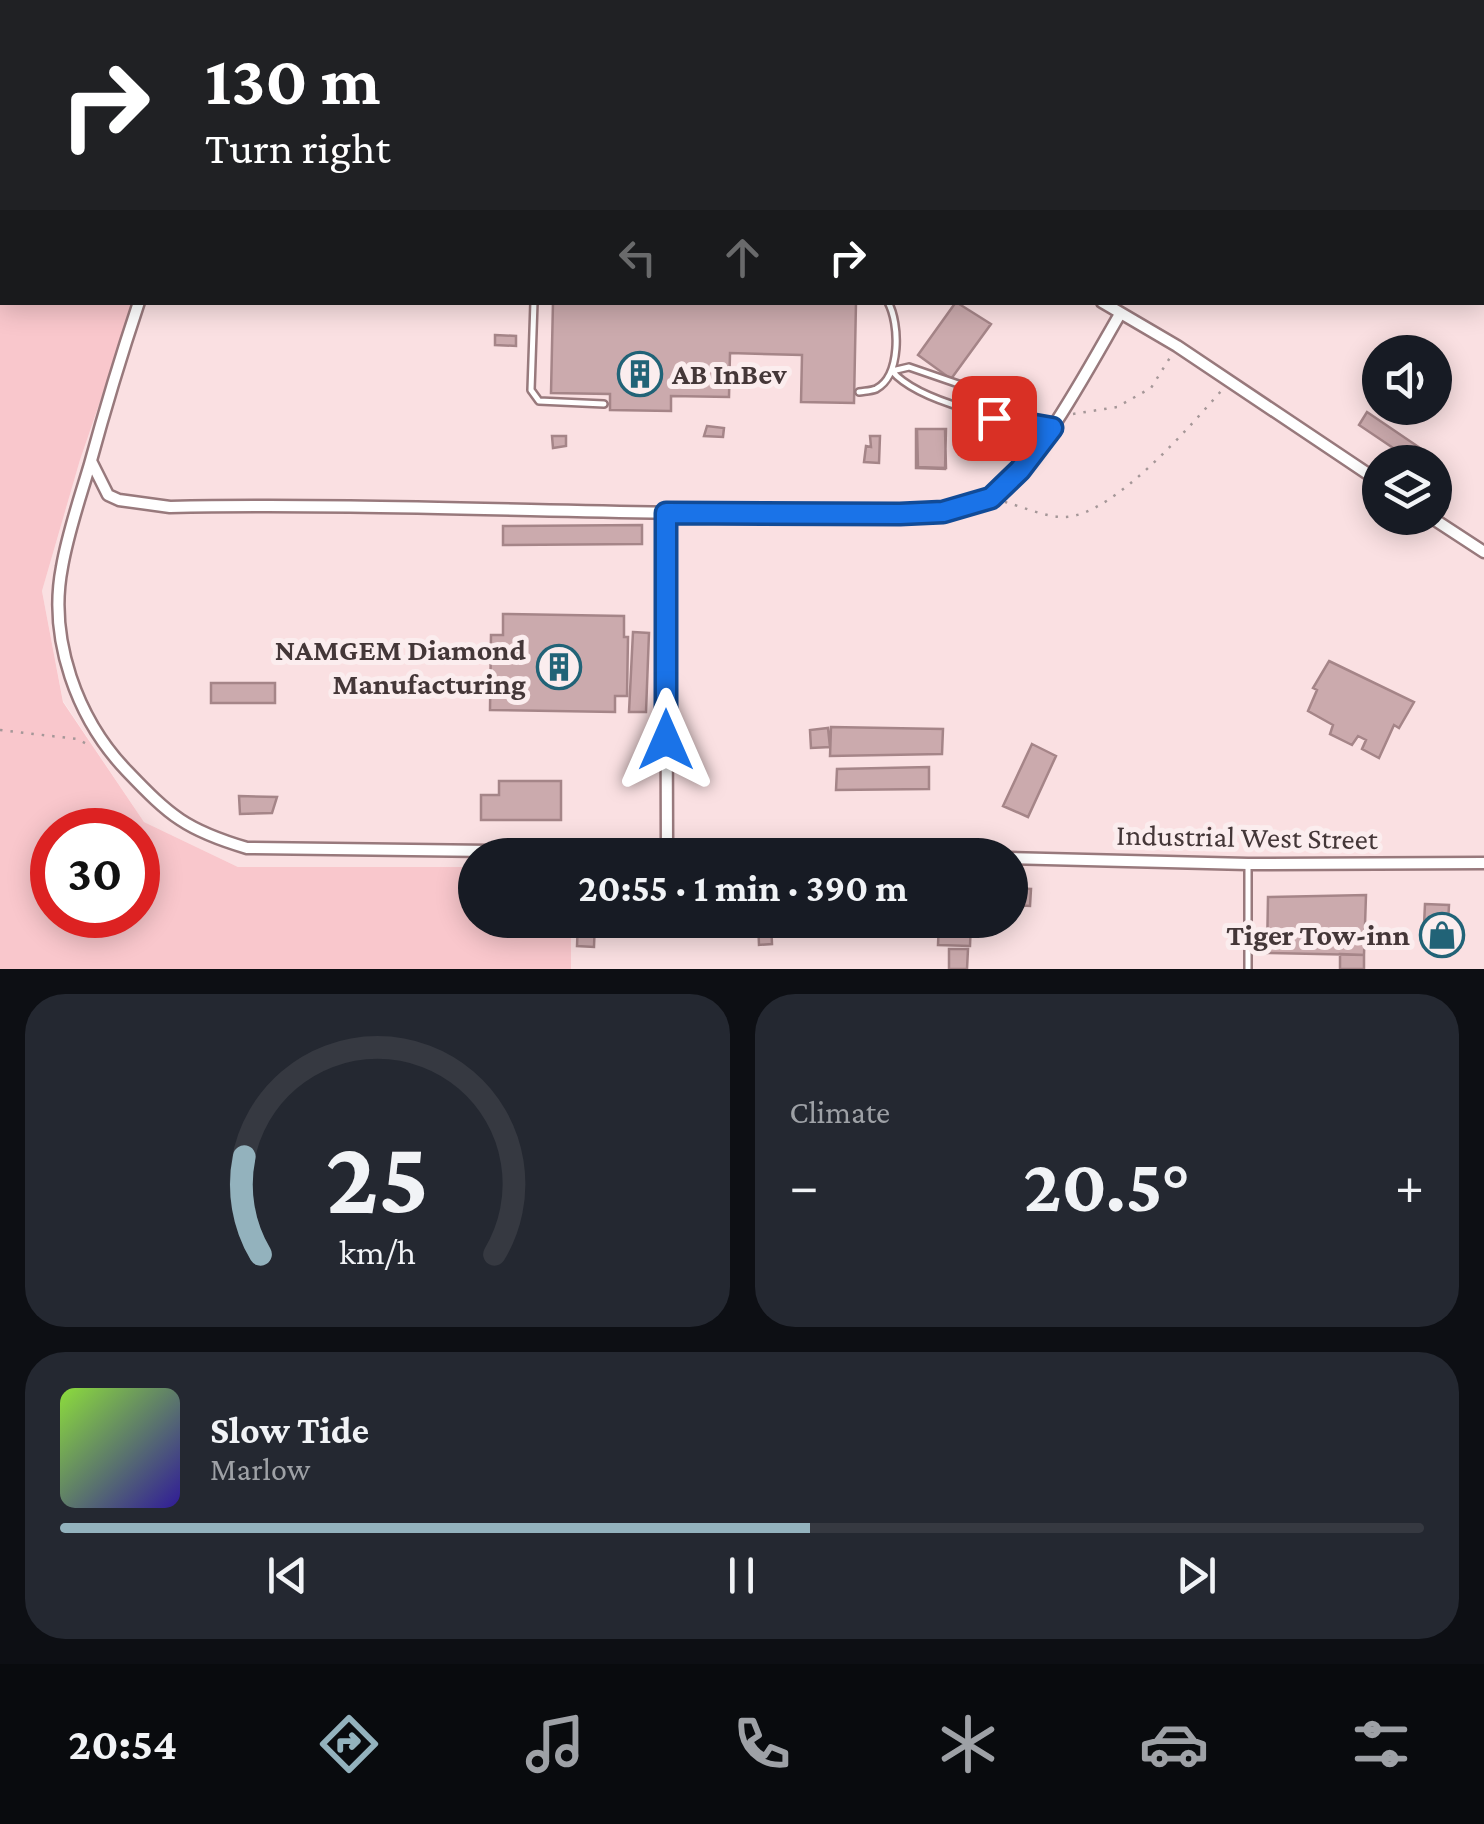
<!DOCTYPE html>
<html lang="en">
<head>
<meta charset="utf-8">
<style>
  :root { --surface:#171b24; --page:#242831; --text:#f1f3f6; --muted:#9ea1a6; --line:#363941; --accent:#93b2bd }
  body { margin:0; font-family:"Crimson Pro",serif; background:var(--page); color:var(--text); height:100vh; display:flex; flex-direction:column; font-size:38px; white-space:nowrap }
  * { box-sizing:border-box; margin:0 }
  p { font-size:32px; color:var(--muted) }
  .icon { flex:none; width:55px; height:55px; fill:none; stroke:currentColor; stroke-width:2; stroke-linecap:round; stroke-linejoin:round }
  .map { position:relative; height:969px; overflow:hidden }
  .details { display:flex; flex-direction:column; gap:25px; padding:25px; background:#0d0f14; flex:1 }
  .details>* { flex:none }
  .banner { position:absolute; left:0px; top:0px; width:1485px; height:305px; box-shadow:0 5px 25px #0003; background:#202124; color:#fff; overflow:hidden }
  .tools { position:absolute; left:1362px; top:335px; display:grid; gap:20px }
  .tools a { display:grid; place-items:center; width:90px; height:90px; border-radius:50%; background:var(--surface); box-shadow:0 5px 25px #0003; font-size:50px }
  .speed { position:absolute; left:30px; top:808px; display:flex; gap:20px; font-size:50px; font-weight:700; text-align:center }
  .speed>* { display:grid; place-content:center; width:130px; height:130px; border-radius:50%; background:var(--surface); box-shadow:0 5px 25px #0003; line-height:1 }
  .speed .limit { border:15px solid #d22; background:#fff; color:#111 }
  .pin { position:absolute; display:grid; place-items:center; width:85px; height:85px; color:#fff; margin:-42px; border-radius:20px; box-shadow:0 5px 15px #0006 }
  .me { position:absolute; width:110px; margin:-55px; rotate:0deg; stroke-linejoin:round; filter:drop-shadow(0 0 8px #0008) }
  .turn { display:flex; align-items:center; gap:35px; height:210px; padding:0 40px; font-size:45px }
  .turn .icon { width:130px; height:130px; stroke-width:2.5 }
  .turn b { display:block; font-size:70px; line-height:85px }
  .lanes { display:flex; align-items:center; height:95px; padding:0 40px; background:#0003; justify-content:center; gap:50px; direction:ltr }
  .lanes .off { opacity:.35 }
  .big { font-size:75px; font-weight:700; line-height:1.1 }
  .details .card { flex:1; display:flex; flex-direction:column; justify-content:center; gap:15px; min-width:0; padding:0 35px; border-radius:40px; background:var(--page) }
  .details .dial { align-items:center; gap:0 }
  .dial svg { height:260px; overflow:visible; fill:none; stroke:var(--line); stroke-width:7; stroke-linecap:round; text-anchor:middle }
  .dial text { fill:var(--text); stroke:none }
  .song { display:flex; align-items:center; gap:30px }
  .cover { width:120px; height:120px; border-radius:15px; background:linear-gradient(135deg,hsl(90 70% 55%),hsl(250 70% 35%)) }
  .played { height:10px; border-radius:5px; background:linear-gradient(90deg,var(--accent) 55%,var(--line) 55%) }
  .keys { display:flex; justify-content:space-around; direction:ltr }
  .heat { display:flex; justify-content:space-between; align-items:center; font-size:55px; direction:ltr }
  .details .tiles { flex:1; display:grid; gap:25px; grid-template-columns:1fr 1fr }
  .card:last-child { grid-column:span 2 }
  .trip { position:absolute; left:458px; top:838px; width:570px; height:100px; border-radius:50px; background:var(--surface); box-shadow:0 5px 25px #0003; font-weight:700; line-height:100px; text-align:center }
  .menu { display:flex; height:160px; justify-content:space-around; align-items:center; background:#090b0e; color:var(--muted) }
  .menu .icon { width:70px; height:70px }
  .menu .current { color:var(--accent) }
  .menu b { font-size:45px; color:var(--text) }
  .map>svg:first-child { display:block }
</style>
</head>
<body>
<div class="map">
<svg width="1484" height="969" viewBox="0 0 1484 969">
  <rect width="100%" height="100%" fill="#fbedee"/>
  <!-- built -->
  <path fill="#fae0e2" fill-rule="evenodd" d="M8,0H1484V969H571V920H1010V855H475V867H238L144,822L63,701L42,591L80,460L134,303L1482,302V2H7ZM1380,352H1435V408H1380ZM1380,462H1435V518H1380Z"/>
  <!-- green -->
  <path fill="#f9c7cc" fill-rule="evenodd" d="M0,53L2,302L134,303L80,460L42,591L63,702L144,822L238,867H475V920H571V969H0ZM52,830H138V915H52Z"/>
  <!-- building -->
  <path fill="#cbaaad" stroke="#a58588" stroke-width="2.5" d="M1482,33L1484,34V144L1482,143Z
    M553,302H856L854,403L801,402L802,355L730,353L729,397L671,396V411L610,410V394L551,393Z
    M956,302L991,324L951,379L918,355Z
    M495,335L516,336V346L495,345Z
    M1367,412L1423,450L1414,462L1359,425Z
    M707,426L724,428L723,437L704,436Z
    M916,429H946L945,469L916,468Z
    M917,429H945L946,468L918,467Z
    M552,436H566V446L553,448Z
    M870,436H880L879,463L864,462L866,446L871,447Z
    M642,525V544L503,545V526Z
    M503,614L624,616V637H628L627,696H615V712L490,710L491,635H503Z
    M633,632L649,633L646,712H629Z
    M1329,661L1414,702L1399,728L1394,725L1379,758L1362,749L1366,740L1358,736L1352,745L1330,734L1333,725L1308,711L1317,690L1313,688Z
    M211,683H275V703H211Z
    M831,727L943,729L942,754L830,756Z
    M828,728L830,747L811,748L810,730Z
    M1032,744L1056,756L1028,817L1003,806Z
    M929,767V789L836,790L837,769Z
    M499,781H561V820H481V795H499Z
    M239,796L277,797L272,813L240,814Z
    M1010,888L1031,889L1030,906L1010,905Z
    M1366,895L1364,955L1267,953L1268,897Z
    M1425,904L1449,905L1448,924H1461L1460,947L1423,946Z
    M578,920H595L594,947L577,946Z
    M675,920H711V925L675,926Z
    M758,920H771L772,944L759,945Z
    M939,920H971L970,946L938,945Z
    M949,949H968L967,969H949Z
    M1340,954L1364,955V969H1340Z"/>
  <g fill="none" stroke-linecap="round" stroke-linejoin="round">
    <defs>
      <path id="service" d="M534,302L531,390L539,401L604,404
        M909,367L1002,399L1052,428C1009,420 920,404 892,371Z
        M859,392C865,391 871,391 876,389C901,376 900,324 888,302
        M1248,864V969"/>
      <path id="minor" d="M310,2L312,0
        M139,302C121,356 105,409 90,464C80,498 68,532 62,567C48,639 77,719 127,771C170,816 186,830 247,848L805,855
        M1102,302L1177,346L1380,482
        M91,461L108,495L119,500L170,507C367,503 565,513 763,514C826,514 932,526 989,498C1032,477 1094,358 1120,314
        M666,513L667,853
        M1432,518L1484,552
        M1010,858L1248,864L1484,863"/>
    </defs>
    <!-- service casing -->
    <use href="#service" stroke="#98797c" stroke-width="10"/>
    <!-- minor casing -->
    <use href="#minor" stroke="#98797c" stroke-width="15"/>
    <!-- path -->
    <path stroke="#a59798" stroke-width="2.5" stroke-dasharray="2.5 8" stroke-linecap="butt" d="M1073,414L1117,407L1151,388L1171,356
      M1005,502C1023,507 1048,518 1066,517C1115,514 1191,425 1222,390
      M0,730L77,739L91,746"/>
    <!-- service -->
    <use href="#service" stroke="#fff" stroke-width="5"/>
    <!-- minor -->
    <use href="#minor" stroke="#fff" stroke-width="10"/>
  </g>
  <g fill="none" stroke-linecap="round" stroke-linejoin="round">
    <defs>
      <path id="route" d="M666,740V513L900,514L943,512L991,498L1020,470L1052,428L994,418"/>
    </defs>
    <!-- route casing -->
    <use href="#route" stroke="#114b97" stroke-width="25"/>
    <!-- route -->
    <use href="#route" stroke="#1a73e8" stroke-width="18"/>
  </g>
  <!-- icons -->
  <defs>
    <symbol id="building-ring" viewBox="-11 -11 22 22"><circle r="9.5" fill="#fbedee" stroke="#216377" stroke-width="1.5"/><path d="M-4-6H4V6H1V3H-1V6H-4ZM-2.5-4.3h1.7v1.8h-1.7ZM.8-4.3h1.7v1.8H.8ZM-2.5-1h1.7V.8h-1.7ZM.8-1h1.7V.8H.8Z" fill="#216377"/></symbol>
    <symbol id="shop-ring" viewBox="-11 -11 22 22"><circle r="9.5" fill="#fbedee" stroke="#216377" stroke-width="1.5"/><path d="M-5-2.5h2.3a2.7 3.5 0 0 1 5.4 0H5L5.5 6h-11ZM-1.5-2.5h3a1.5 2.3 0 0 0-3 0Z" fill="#216377"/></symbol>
  </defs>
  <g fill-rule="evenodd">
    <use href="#building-ring" x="615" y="349" width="50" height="50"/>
    <use href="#building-ring" x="534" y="642" width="50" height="50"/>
    <use href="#shop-ring" x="1417" y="910" width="50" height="50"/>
  </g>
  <g text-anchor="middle" stroke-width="10" stroke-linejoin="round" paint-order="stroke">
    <!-- poi labels -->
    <g font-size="30" font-weight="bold" fill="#443738" stroke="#fbedee" text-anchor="end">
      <text x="672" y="384" text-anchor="start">AB InBev</text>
      <text x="526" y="660">NAMGEM Diamond<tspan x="526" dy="34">Manufacturing</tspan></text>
      <text x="1410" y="945">Tiger Tow-inn</text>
    </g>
    <!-- street labels -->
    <g font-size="30" fill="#443738" stroke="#fbedee">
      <text transform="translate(1247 837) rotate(1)" y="10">Industrial West Street</text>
    </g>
  </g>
</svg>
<div class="tools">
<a><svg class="icon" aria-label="sound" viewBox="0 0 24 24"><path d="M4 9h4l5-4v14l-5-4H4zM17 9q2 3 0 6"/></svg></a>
<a><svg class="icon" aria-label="layers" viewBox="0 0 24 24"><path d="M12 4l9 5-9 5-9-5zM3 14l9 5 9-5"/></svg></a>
</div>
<div class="speed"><div class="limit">30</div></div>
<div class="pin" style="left:994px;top:418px;background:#d93025"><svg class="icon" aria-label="arrive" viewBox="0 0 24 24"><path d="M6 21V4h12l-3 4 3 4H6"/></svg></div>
<svg class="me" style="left:666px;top:740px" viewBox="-20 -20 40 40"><path d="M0-17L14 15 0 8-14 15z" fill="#1a73e8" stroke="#fff" stroke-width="4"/></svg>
<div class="trip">20:55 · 1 min · 390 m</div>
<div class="banner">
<div class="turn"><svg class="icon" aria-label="right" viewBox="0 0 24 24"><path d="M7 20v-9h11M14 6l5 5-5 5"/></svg><div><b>130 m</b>Turn right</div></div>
<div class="lanes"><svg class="icon off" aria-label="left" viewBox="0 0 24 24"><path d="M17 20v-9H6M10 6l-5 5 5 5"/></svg><svg class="icon off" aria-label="ahead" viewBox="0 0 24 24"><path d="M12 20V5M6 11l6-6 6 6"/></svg><svg class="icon" aria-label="right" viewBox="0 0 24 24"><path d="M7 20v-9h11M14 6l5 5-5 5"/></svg></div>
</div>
</div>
<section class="details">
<div class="tiles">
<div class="card dial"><svg viewBox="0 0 100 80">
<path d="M14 69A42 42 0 1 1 86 69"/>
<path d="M14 69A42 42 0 0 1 9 39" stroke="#93b2bd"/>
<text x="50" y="56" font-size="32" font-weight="700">25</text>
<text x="50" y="72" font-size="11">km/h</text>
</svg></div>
<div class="card"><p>Climate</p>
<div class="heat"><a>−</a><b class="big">20.5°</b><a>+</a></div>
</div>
<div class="card">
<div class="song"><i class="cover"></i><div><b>Slow Tide</b><p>Marlow</p></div></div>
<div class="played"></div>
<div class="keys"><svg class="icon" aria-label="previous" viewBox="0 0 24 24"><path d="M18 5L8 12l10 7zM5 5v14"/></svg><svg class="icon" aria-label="pause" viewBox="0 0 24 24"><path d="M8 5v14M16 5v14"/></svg><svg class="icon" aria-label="next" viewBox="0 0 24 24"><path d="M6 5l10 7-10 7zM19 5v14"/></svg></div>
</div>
</div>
</section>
<nav class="menu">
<b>20:54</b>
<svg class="icon current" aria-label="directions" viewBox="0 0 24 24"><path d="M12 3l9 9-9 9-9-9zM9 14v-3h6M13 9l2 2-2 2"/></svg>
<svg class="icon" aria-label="music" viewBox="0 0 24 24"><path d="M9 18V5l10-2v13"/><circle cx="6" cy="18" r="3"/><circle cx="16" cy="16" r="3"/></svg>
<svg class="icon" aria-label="phone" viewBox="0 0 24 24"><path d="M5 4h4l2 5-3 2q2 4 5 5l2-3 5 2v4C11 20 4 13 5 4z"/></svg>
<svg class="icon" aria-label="climate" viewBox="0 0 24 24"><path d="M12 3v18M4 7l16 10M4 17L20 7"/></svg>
<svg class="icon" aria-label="car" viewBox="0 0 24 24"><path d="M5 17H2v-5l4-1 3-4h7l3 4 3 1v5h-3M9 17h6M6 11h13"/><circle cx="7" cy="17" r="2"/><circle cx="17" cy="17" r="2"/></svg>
<svg class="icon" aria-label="filters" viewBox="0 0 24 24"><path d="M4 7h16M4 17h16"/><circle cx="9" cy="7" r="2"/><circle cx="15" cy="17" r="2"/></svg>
</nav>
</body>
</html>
